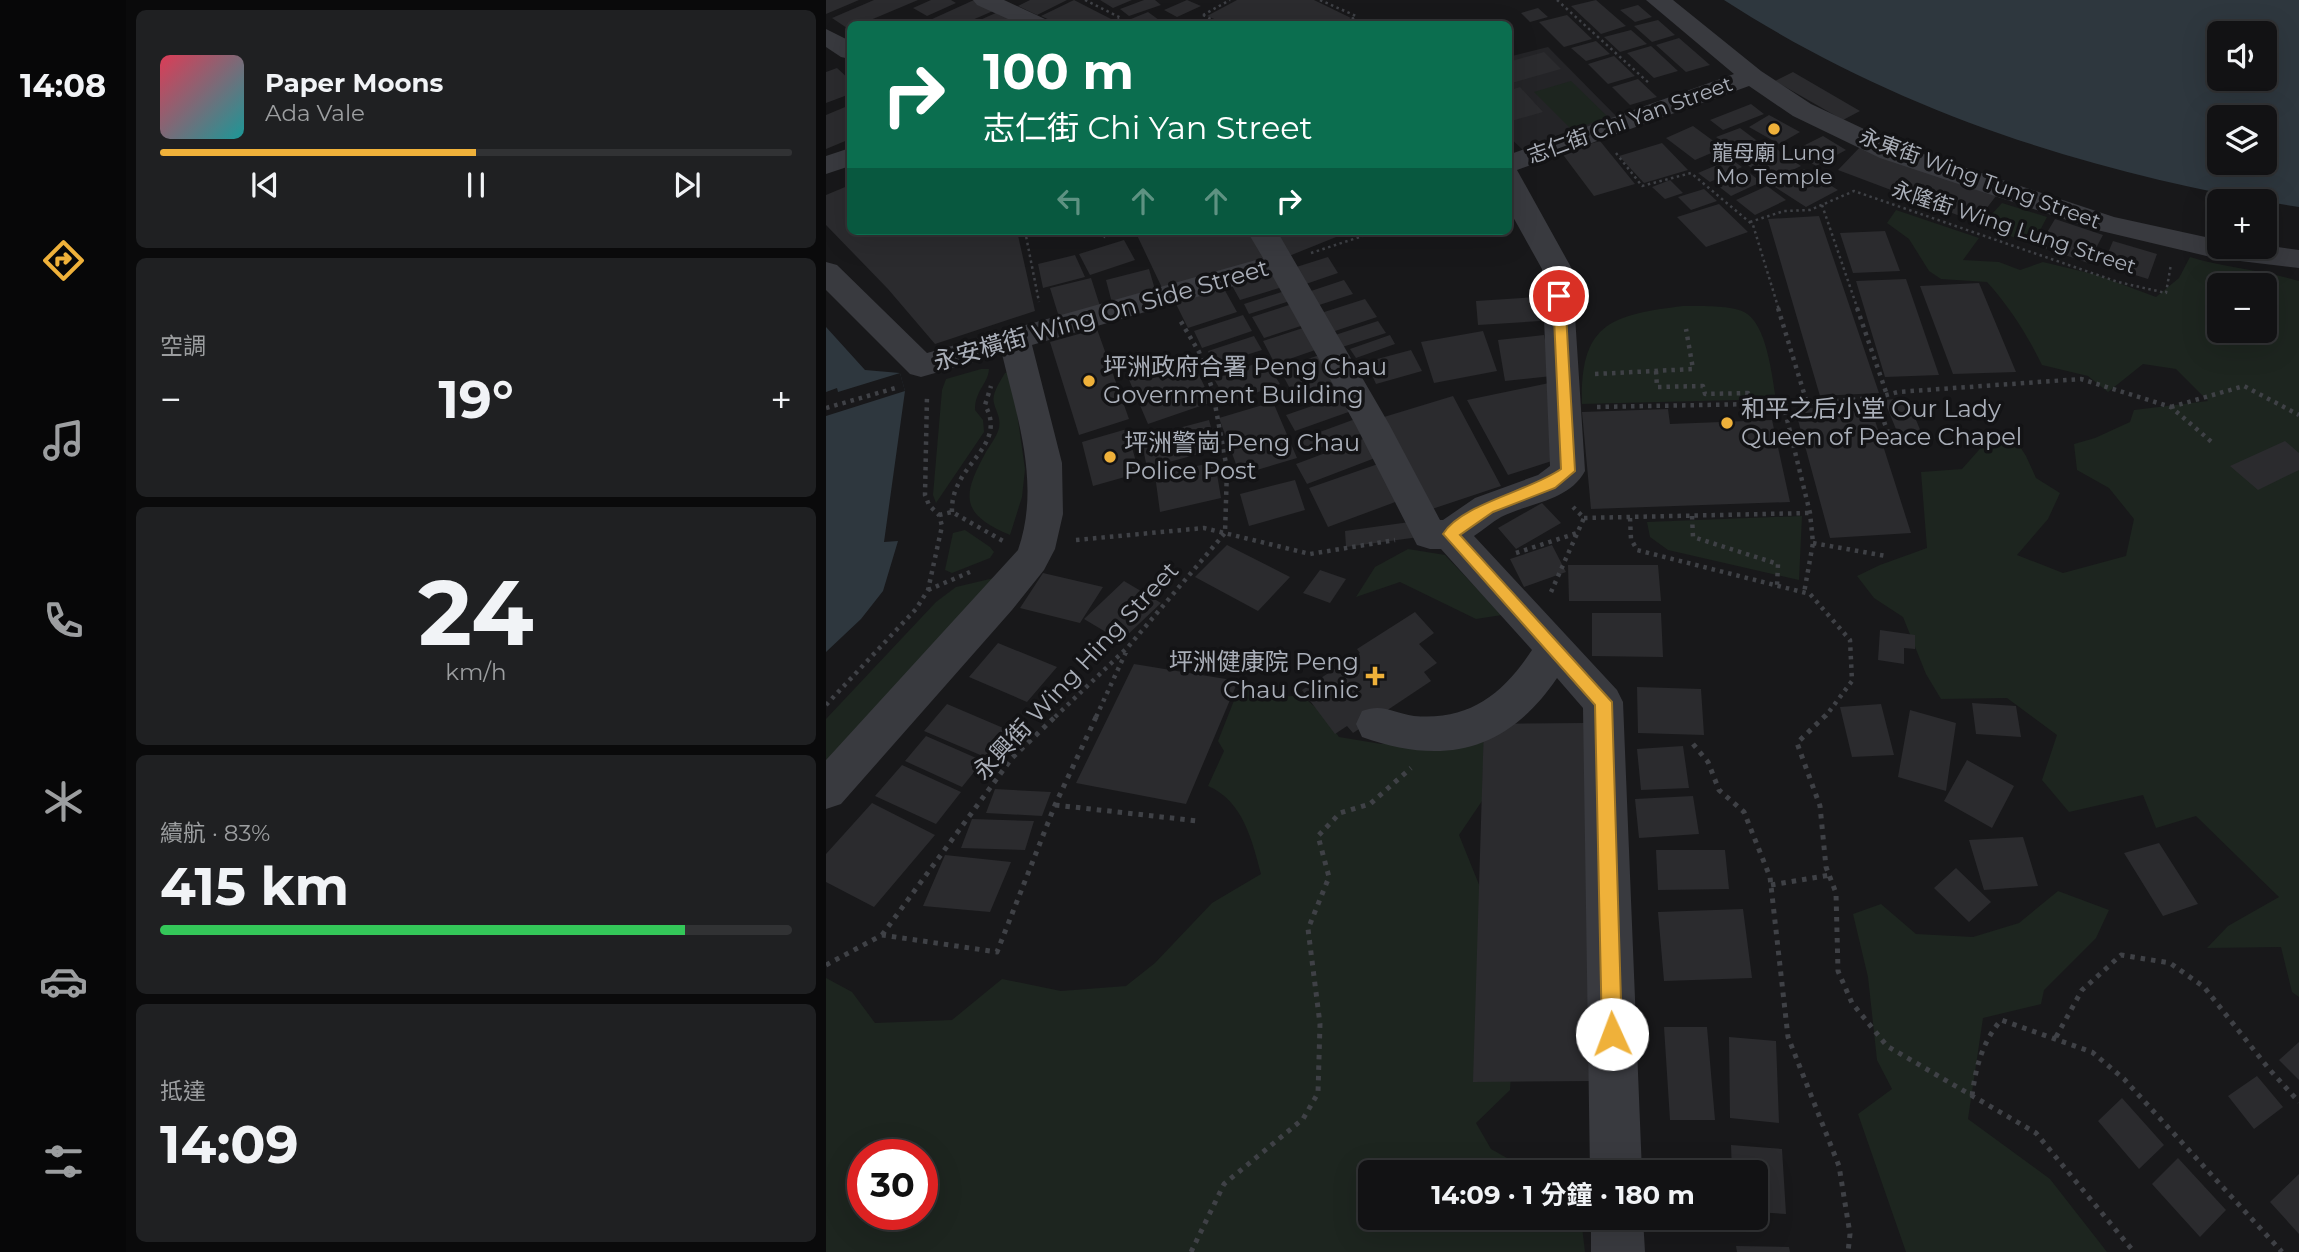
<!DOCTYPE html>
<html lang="zh-TW">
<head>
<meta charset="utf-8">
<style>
  :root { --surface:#121214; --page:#1f2022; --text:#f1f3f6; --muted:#9c9ea0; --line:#313234; --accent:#efb13a }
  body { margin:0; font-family:Montserrat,"Noto Sans TC",sans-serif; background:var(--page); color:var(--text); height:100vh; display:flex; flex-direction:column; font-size:26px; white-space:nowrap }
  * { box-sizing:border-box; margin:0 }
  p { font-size:23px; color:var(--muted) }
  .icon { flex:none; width:38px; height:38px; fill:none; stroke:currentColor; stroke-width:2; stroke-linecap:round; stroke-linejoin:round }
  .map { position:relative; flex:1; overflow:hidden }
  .drawer { display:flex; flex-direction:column; gap:10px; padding:10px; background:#0a0a0b; width:700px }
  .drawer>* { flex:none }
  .banner { position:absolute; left:21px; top:21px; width:665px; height:214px; border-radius:10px; box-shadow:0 7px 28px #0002,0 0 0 2px var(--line); background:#0b6e4f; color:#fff; overflow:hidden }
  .controls { position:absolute; left:1381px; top:21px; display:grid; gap:14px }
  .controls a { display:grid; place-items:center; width:70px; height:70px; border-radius:10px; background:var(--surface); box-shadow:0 7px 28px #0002,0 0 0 2px var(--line); font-size:35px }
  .speed { position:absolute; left:21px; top:1139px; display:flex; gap:14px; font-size:35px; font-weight:700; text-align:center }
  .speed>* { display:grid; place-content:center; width:91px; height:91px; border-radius:50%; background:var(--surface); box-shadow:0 7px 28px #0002,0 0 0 2px var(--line); line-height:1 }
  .speed .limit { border:10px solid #d22; background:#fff; color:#111 }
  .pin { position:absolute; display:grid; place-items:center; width:60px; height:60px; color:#fff; margin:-30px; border:4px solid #fff; border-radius:50%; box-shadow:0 2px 7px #0007 }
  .me { position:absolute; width:77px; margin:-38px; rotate:358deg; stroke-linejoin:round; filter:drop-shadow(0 0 5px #0008) }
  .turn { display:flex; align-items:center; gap:24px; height:147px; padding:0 21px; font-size:32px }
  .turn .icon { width:91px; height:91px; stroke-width:2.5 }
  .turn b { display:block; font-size:49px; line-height:60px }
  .lanes { display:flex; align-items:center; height:66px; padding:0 21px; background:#0003; justify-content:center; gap:35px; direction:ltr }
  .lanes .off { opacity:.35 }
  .big { font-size:52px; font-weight:700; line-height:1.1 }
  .drawer .card { flex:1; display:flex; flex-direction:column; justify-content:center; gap:10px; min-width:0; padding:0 24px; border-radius:10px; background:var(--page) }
  .drawer .dial { align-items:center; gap:0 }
  .dial b { font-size:91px; line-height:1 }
  .song { display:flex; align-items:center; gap:21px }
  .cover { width:84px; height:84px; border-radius:10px; background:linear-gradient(135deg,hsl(350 70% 55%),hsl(180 70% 35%)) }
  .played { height:7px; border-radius:4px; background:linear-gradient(90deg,var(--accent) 50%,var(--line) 50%) }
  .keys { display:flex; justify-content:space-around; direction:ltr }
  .heat { display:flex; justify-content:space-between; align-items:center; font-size:38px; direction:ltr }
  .charge { height:10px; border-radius:5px; background:linear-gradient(90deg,#34c759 83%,var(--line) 0) }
  .trip { position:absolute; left:532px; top:1160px; width:410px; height:70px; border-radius:10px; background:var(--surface); box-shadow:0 7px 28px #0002,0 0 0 2px var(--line); font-weight:700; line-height:70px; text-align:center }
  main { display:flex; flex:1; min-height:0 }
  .tab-bar { display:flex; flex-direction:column; width:126px; justify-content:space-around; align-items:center; background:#070708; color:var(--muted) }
  .tab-bar .icon { width:49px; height:49px }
  .tab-bar .active { color:var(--accent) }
  .tab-bar b { font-size:32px; color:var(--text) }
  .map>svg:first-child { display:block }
</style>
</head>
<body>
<main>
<nav class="tab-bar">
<b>14:08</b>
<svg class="icon active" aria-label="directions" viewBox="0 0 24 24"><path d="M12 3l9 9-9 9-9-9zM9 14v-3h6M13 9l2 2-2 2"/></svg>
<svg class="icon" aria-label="music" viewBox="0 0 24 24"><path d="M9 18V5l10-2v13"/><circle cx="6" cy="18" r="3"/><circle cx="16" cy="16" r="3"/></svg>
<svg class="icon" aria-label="phone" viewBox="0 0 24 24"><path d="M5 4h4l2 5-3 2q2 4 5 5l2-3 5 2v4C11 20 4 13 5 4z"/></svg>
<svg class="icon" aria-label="climate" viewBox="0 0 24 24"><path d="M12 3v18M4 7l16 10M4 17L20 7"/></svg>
<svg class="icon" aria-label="car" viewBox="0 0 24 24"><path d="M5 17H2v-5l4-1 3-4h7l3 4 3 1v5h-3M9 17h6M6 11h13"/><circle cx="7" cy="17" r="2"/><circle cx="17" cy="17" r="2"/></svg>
<svg class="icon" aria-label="filters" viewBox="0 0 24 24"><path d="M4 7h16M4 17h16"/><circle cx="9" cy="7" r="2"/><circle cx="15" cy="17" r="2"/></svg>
</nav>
<section class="drawer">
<div class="card">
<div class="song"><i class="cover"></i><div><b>Paper Moons</b><p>Ada Vale</p></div></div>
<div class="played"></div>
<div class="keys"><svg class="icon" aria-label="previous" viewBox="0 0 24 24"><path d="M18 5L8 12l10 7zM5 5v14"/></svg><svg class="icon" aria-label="pause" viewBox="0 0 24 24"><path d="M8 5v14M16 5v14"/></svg><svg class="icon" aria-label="next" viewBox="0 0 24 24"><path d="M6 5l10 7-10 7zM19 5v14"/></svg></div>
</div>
<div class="card"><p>空調</p>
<div class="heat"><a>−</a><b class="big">19°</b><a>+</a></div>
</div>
<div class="card dial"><b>24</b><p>km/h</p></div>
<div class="card"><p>續航 · 83%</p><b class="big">415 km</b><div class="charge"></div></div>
<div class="card"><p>抵達</p><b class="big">14:09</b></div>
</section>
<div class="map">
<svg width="1473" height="1252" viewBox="0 0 1473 1252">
  <rect width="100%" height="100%" fill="#18181a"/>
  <!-- built -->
  <path fill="#242427" d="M722,47L791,117L697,150L683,137L682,57Z"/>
  <!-- green -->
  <path fill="#1d251f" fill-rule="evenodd" d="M745,81L782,117L746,130L708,92Z
    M1176,203L1221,217L1207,244L1155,226Z
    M1070,210L1153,238L1137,260L1173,262L1194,270L1217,262L1271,275L1330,297L1353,278L1364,257C1400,268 1437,270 1473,281V997L1466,992L1455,947L1381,948L1402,926L1453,897L1370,816L1330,828L1317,795L1243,812L1216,780L1231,735L1181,698L1115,699L1100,674L1077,617L1048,598L1031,576L1054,565L1101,548L1095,472L1136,469L1160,442L1184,431L1200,456L1210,478L1234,493L1222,519L1191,555L1237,573L1300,556L1308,519L1283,488L1251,470L1248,444L1269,438L1304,422L1308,410L1382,401L1350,369L1317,364L1282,392L1262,376L1216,365C1202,336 1183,306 1161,282L1115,279L1103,271L1083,239L1061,223ZM1393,285H1438V331H1393Z
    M857,306C872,306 905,305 918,312C941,323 946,377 950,399L756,404C754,323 785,315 857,306Z
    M155,369H163C162,384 149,390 149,410L157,420L158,432L110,503L107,495L116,390L120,379Z
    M185,371L199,469L196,497L184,535C135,514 135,497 160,452C164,445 171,436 173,428C175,417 170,412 168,403C165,394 175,380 179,373Z
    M976,516L973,580L842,550L824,537L821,522Z
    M139,530L164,547L168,552L164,558L126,573L119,570L127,533Z
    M582,549L619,555L676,615L650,619L574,582L530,597L549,567Z
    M168,578L0,768V719L110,602L130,587Z
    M424,687L446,698L475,695L495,712L513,737L555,744L600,736L658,735L656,801L633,835L654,887L688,1025L684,1090L650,1123L665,1149L704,1171L748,1160L749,1172H544V1218H755L759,1252H0V978L26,992L49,1023L126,1020L176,979L235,991L300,986L329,963L386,903L435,874C426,840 417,801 382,786L398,751L392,741L409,698ZM37,1155H96V1214H37Z
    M1232,891L1283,910L1270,938L1218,990L1215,1004L1157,1018L1142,1119L1224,1179L1281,1252H1080L1032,1114L1066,1089L1051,1060L1042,977L1027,914L1055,904L1090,934L1147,937L1193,923Z"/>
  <!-- water -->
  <path fill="#2e373e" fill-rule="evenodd" d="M898,0H1473V207C1269,175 1073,113 898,0ZM1393,33H1438V79H1393ZM1393,117H1438V163H1393Z
    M0,327L39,370L74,373L79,391L58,542L72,541L57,591L35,619L0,652Z"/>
  <!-- pier -->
  <path fill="#18181a" d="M74,373L79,391L0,416V392L11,388L12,392Z"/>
  <!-- building -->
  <path fill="#2b2b2e" d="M0,0H33L0,14Z
    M48,0H92L35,24H24V30L6,18Z
    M105,0H125L130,3L101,16L87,8Z
    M148,0L167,11L137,24H111L104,20Z
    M204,0H241L211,15L192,6Z
    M248,0L285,19L274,24H232L215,16Z
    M274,0H306L287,8Z
    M318,0H329L335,5L303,16L294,9Z
    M361,0L375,6L351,17L338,10Z
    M411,0H488L525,18L516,24H400L381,16Z
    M770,0L800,26L775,34L745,6Z
    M812,5L826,17L809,22L794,10Z
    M712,8L722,17L704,22L695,13Z
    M172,12L190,23L145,24Z
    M322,12L333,20L322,24H293Z
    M741,15L766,39L738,47L713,22Z
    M832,20L849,35L826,42L808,26Z
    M805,30L821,44L794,52L778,37Z
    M853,38L884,65L860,72L830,45Z
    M770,41L784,54L760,61L745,48Z
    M825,46L852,71L828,78L801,53Z
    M718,52L735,69L682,84V62Z
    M788,56L809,76L782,84L762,64Z
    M11,68L24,80V94L0,103V72Z
    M967,72L1034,111L1017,120L949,81Z
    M812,79L831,97L804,105L786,87Z
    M694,87L717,112L682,122V91Z
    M925,104L938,114L897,130L884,120Z
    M24,105V139L0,149V115Z
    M943,115L974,132L953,144L923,127Z
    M867,126L897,148L869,160L840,138Z
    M914,128L934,143L910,153L890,137Z
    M997,136L1020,150L990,166L967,151Z
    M774,141L809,184L768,196L735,152Z
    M836,143L862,170L818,183L793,156Z
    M942,143L975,166L943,181L911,157Z
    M1035,146L1170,196L1150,222L1012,170Z
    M905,159L916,167L884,182L872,173Z
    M978,169L1012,190L980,207L946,185Z
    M921,171L935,182L905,196L891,185Z
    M844,180L857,193L839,199L826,187Z
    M24,185V231H191L209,311L109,344L62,289L0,225V195Z
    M941,186L960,200L929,215L910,200Z
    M878,189L891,201L865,210L852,197Z
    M893,204L922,232L880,247L851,217Z
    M993,216L1053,393L994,396L942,219Z
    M1229,219L1277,235L1262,263L1213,246Z
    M309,231H429L445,260L338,292Z
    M443,231H525L458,258Z
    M1059,231L1074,271L1027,273L1014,233Z
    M298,240L309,260L264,275L253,254Z
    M1287,241L1331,254L1322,279L1277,265Z
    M249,255L259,277L217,288L212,264Z
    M502,257L512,273L474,286L464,269Z
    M450,268L460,286L414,300L404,282Z
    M323,269L330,293L286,303L280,280Z
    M265,278L274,306L233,317L224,288Z
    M1080,279L1113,375L1059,377L1030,281Z
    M518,280L527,294L487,307L479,293Z
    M1153,283L1190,372L1127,374L1094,286Z
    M397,287L411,312L362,328L349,302Z
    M462,290L467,300L423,314L418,304Z
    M710,297L714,321L652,325L650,301Z
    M539,299L551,317L503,333L492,314Z
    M469,303L481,324L438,338L426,317Z
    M417,315L426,331L376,348L368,331Z
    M552,321L560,333L510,349L503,337Z
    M483,326L495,348L449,364L437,341Z
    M271,329L303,419L253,435L224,342Z
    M657,331L671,371L608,383L595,342Z
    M564,335L569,344L530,358L524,349Z
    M718,335L726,376L679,381L672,340Z
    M428,336L436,350L388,365L382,351Z
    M585,350L596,371L550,384L540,362Z
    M363,354L386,402L322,424L301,375Z
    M497,354L515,385L470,400L453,368Z
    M439,360L454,384L402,403L388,379Z
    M728,382L732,459L682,475L641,400Z
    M521,394L531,409L469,431L460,415Z
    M627,396L675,486L603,510L558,417Z
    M1081,398L1095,432L1072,434L1058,400Z
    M447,402L471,458L414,475L393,418Z
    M1044,405L1085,533L1004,538L969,409Z
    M842,409L844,424L946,420L964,502L765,509L756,412Z
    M532,418L540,432L479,453L472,440Z
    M383,420L391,449L321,468L315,438Z
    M301,429L313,473L267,486L256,442Z
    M537,439L549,458L481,484L470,464Z
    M1459,441L1473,453V470L1432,490L1404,466Z
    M389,462L395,498L334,512L329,475Z
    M552,464L572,501L502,527L483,488Z
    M469,480L479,510L423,526L414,494Z
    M716,503L735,523L690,549L672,528Z
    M591,521L593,537L520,547L519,531Z
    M401,545L464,577L432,611L369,577Z
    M726,545L740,572L698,587L684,559Z
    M742,565H832L835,601H743Z
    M494,570L520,579L504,603L477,593Z
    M217,573L277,587L254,623L194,608Z
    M298,581L335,603L295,641L258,619Z
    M589,612L608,633L593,644L611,663L598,672L605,681L527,733L521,726L509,734L476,690L534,653L531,649Z
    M766,613H835L837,657L766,656Z
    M1054,630L1089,635V649L1078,648V664L1052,660Z
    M172,643L231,667L201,702L143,677Z
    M308,664L412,681L360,804L250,783Z
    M811,687L875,689L878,735L812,733Z
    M1146,703L1190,706L1195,737L1150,734Z
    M121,704L182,730L159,757L98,731Z
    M1055,704L1068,755L1026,757L1014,707Z
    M1084,710L1130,723L1120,791L1072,777Z
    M760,723L769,1081L647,1082L658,724Z
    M100,736L157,761L136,787L79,761Z
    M857,746L863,788L815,790L811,749Z
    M1141,760L1188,786L1166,828L1118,801Z
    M76,765L135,792L110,824L49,796Z
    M169,789L225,792L216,816L160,813Z
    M867,796L873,834L813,838L809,799Z
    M46,803L109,835L48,907L0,882V854Z
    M146,819L208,821L199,850L135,848Z
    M1197,837L1212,886L1158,890L1143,840Z
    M1333,843L1372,904L1337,916L1298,853Z
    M830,850H899L903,889L832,890Z
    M119,855L185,862L164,912L97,906Z
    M1130,868L1165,902L1143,922L1108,888Z
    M917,909L926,978L838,981L832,912Z
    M838,1027H881L889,1120H844Z
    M903,1037L950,1041L953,1123L904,1118Z
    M1473,1042V1080L1453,1060Z
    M1431,1076L1457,1107L1428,1129L1402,1096Z
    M1296,1098L1338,1145L1313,1169L1272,1121Z
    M905,1145L956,1149L960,1214L929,1212V1172H906Z
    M1352,1158L1400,1210L1374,1237L1326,1184Z
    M1473,1174V1234L1444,1202Z
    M910,1246L963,1247L964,1252H911Z"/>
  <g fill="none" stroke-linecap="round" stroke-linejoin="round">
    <!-- path-far2 -->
    <path stroke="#3f4146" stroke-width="2.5" stroke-dasharray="2.5 3.5" stroke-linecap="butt" d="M259,0L295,18L284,24
      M494,0L530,16L519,24
      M731,0L824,84
      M377,15L404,0
      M377,15L394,24
      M790,153L816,186L865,173L927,225L953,310
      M996,205L1032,310
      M924,222L958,211L984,210L1028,191L1292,282L1340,293L1345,264
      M199,231L213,302
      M273,231L279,237L300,231
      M485,253L552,231"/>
    <!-- path-far1 -->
    <path stroke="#3f4146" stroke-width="4.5" stroke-dasharray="3.5 5" stroke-linecap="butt" d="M952,308L981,403
      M1031,308L1061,395
      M830,371L831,387L877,386L879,394L922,393L927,403
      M769,374L867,369L860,329
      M1049,398L1065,440
      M957,403L984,513L987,543L978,593
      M771,407L981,403L1049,398L1072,392L1255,379L1345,407L1388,444
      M1345,407L1418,386L1473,415
      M0,408L73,387
      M126,512C124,464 183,448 159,405L165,386
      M113,515L126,512L177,541
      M866,516L867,537L952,564L951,586
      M758,518L984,513
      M804,518L805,539L811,550L984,594L1024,640L1026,681L999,717
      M250,540L378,528L484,554L569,540
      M987,543L1060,556
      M690,553L751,533
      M102,590L144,572
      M725,592L758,518L747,507
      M0,705L90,609L102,590L116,526L113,515L103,505L99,495L101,395
      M229,717L302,647L399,533L401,469L386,388L373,352L354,320
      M270,717L300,652"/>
    <!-- path -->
    <path stroke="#3f4146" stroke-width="5" stroke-dasharray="4.5 6" stroke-linecap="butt" d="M1000,715L971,743L994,806L1000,867L1010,893L1012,971L1026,1003L1061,1046L1210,1133L1308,1252
      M867,744L882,762L893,790L918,812L944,877L962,1037L1013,1166L1024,1234L1022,1252
      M229,805L372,821
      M945,885L1004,875
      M56,935L186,758L231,715
      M0,965L56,935L171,952L229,805L271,715
      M1230,1037L1256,990L1295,955L1344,963L1378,987L1443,1069L1473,1102
      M1146,1096C1150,1066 1156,1043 1175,1020L1266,1052L1298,1079L1456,1252
      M365,1252L398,1184L477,1119L492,1093L494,1024L482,929L503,877L492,836L514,813L544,804L585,768"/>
    <!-- minor -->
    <path fill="#393a3f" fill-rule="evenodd" d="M147,0H178L219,19L223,24H193L151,5Z
      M820,0H847L935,71L985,104L1074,146L1288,217L1393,240V247L1438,245L1473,250V268L1389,258L1271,230L1054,158L967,116L923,86L691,170L746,269L759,471C743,501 703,503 675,517C666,522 657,530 648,536L791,690L797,702L816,1172H764L757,708L731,678C681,752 617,766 536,737L530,724L536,711C557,703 567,713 588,716C643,721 677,694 706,650L615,549H604L591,545L529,424L446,275L206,345L236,463L237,514L229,549L218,570L186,610L15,804L0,809V760L192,550C215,484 191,418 176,354L95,377L84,374L0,290V262L11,265L101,353L437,258L421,231H451L563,424L614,520H617L649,498L712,475L724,466L716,269L682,208V155L908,74Z
      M0,29L24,41V59L15,57L0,47Z
      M24,148V166L0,174V156Z
      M765,1218H817L819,1252H765Z"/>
  </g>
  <!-- route -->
  <path fill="#efb13a" stroke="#9b7326" stroke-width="2" d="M733,292L739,296L749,471L729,488L667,512L634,535L786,702L796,1034L793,1041L786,1044L779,1041L776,1034L769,705L617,534C635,504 704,491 735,469L727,296Z"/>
  <!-- markers -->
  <g fill="#efb13a" stroke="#131315" stroke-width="2.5">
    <circle cx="948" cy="129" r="7"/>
    <circle cx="263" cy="381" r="7"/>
    <circle cx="901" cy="423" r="7"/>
    <circle cx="284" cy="457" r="7"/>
    <path d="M545.5 665.5h7v7h7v7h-7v7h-7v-7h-7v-7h7z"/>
  </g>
  <g text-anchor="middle" stroke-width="7" stroke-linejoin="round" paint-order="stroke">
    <!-- far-street labels -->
    <g font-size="21" fill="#aaafb9" stroke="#131315">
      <text transform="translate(804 120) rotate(-20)" y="7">志仁街 Chi Yan Street</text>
      <text transform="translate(1154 179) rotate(20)" y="7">永東街 Wing Tung Street</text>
      <text transform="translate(1188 228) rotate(18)" y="7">永隆街 Wing Lung Street</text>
    </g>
    <!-- far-poi labels -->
    <g font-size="21" fill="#aaafb9" stroke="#131315">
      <text x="948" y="160">龍母廟 Lung<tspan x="948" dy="24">Mo Temple</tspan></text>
    </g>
    <!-- street labels -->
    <g font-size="24" fill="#aaafb9" stroke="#131315">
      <text transform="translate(275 315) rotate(-16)" y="8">永安橫街 Wing On Side Street</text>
      <text transform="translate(250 671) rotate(-47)" y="8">永興街 Wing Hing Street</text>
    </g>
    <!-- poi labels -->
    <g font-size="24" fill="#aaafb9" stroke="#131315" text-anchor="start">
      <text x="277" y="375">坪洲政府合署 Peng Chau<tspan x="277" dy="28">Government Building</tspan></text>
      <text x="915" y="417">和平之后小堂 Our Lady<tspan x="915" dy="28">Queen of Peace Chapel</tspan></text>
      <text x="298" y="451">坪洲警崗 Peng Chau<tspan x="298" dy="28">Police Post</tspan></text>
      <text x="533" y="670" text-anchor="end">坪洲健康院 Peng<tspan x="533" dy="28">Chau Clinic</tspan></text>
    </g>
  </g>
</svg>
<div class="controls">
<a><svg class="icon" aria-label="sound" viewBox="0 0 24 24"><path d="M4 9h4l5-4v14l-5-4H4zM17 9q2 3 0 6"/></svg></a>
<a><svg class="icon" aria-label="layers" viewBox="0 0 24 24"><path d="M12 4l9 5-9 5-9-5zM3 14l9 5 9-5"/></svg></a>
<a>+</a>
<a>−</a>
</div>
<div class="speed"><div class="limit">30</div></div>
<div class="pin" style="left:733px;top:296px;background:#d93025"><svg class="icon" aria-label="arrive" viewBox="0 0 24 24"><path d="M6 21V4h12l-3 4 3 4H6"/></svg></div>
<svg class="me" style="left:786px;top:1034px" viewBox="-20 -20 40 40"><circle r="19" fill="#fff"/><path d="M0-13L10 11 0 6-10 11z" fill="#efb13a"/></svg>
<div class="trip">14:09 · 1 分鐘 · 180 m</div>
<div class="banner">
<div class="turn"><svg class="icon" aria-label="right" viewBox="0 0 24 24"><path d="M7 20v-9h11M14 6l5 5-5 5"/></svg><div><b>100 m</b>志仁街 Chi Yan Street</div></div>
<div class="lanes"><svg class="icon off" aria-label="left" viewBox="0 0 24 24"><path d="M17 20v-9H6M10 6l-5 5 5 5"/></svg><svg class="icon off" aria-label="ahead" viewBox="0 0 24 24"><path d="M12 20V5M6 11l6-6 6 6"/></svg><svg class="icon off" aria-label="ahead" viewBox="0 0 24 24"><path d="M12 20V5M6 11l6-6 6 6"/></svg><svg class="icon" aria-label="right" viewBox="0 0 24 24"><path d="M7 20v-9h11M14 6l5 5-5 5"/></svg></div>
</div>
</div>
</main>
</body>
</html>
